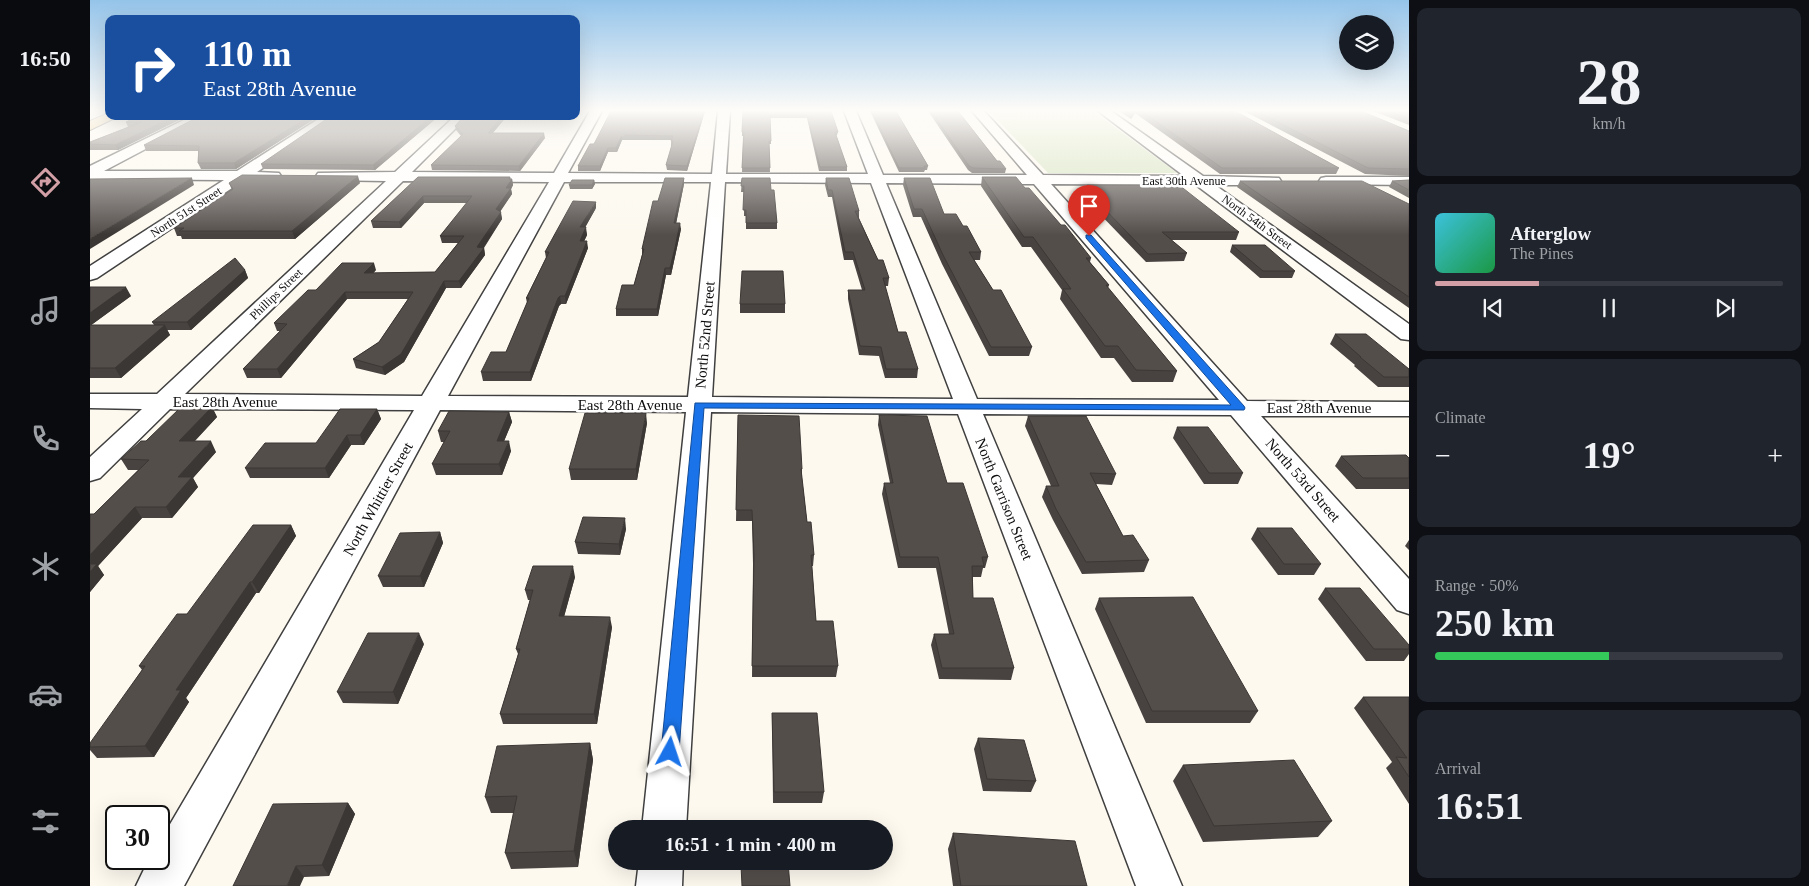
<!DOCTYPE html>
<html lang="en">
<head>
<meta charset="utf-8">
<style>
  :root { --surface:#171b24; --page:#20242c; --text:#f1f3f6; --muted:#9ea1a6; --line:#363941; --accent:#d19fa5 }
  body { margin:0; font-family:"Times New Roman",serif; background:var(--page); color:var(--text); height:100vh; display:flex; flex-direction:column; font-size:19px; white-space:nowrap }
  * { box-sizing:border-box; margin:0 }
  p { font-size:16px; color:var(--muted) }
  .icon { flex:none; width:28px; height:28px; fill:none; stroke:currentColor; stroke-width:2; stroke-linecap:round; stroke-linejoin:round }
  .map { position:relative; flex:1; overflow:hidden }
  .details { display:flex; flex-direction:column; gap:8px; padding:8px; background:#0d0f14; width:400px }
  .details>* { flex:none }
  .hud { position:absolute; left:15px; top:15px; width:475px; height:105px; border-radius:10px; box-shadow:0 5px 20px #0002; background:#1a4fa0; color:#fff; overflow:hidden }
  .controls { position:absolute; left:1249px; top:15px; display:grid; gap:10px }
  .controls a { display:grid; place-items:center; width:55px; height:55px; border-radius:50%; background:var(--surface); box-shadow:0 5px 20px #0002; font-size:25px }
  .speed { position:absolute; left:15px; top:805px; display:flex; gap:10px; font-size:25px; font-weight:700; text-align:center }
  .speed>* { display:grid; place-content:center; width:65px; height:65px; border-radius:50%; background:var(--surface); box-shadow:0 5px 20px #0002; line-height:1 }
  .speed .limit { border:2px solid #111; border-radius:8px; background:#fff; color:#111 }
  .pin { position:absolute; display:grid; place-items:center; width:42px; height:42px; color:#fff; margin:-51px -21px; border-radius:50% 50% 50% 0; rotate:-45deg; box-shadow:0 0 5px #0007 }
  .pin .icon { rotate:45deg }
  .me { position:absolute; width:55px; margin:-28px; rotate:5deg; stroke-linejoin:round; filter:drop-shadow(0 0 4px #0008) }
  .turn { display:flex; align-items:center; gap:18px; height:105px; padding:0 15px; font-size:22px }
  .turn .icon { width:65px; height:65px; stroke-width:2.5 }
  .turn b { display:block; font-size:35px; line-height:42px }
  .big { font-size:38px; font-weight:700; line-height:1.1 }
  .details .widget { flex:1; display:flex; flex-direction:column; justify-content:center; gap:8px; min-width:0; padding:0 18px; border-radius:10px; background:var(--page) }
  .details .dial { align-items:center; gap:0 }
  .dial b { font-size:65px; line-height:1 }
  .song { display:flex; align-items:center; gap:15px }
  .cover { width:60px; height:60px; border-radius:8px; background:linear-gradient(135deg,hsl(190 70% 55%),hsl(140 70% 35%)) }
  .played { height:5px; border-radius:2px; background:linear-gradient(90deg,var(--accent) 30%,var(--line) 30%) }
  .keys { display:flex; justify-content:space-around; direction:ltr }
  .heat { display:flex; justify-content:space-between; align-items:center; font-size:28px; direction:ltr }
  .charge { height:8px; border-radius:4px; background:linear-gradient(90deg,#34c759 50%,var(--line) 0) }
  .trip { position:absolute; left:518px; top:820px; width:285px; height:50px; border-radius:25px; background:var(--surface); box-shadow:0 5px 20px #0002; font-weight:700; line-height:50px; text-align:center }
  main { display:flex; flex:1; min-height:0 }
  .tab-bar { display:flex; flex-direction:column; width:90px; justify-content:space-around; align-items:center; background:#090b0e; color:var(--muted) }
  .tab-bar .icon { width:35px; height:35px }
  .tab-bar .current { color:var(--accent) }
  .tab-bar b { font-size:22px; color:var(--text) }
  .map>svg:first-child { display:block }
</style>
</head>
<body>
<main>
<nav class="tab-bar">
<b>16:50</b>
<svg class="icon current" aria-label="directions" viewBox="0 0 24 24"><path d="M12 3l9 9-9 9-9-9zM9 14v-3h6M13 9l2 2-2 2"/></svg>
<svg class="icon" aria-label="music" viewBox="0 0 24 24"><path d="M9 18V5l10-2v13"/><circle cx="6" cy="18" r="3"/><circle cx="16" cy="16" r="3"/></svg>
<svg class="icon" aria-label="phone" viewBox="0 0 24 24"><path d="M5 4h4l2 5-3 2q2 4 5 5l2-3 5 2v4C11 20 4 13 5 4z"/></svg>
<svg class="icon" aria-label="climate" viewBox="0 0 24 24"><path d="M12 3v18M4 7l16 10M4 17L20 7"/></svg>
<svg class="icon" aria-label="car" viewBox="0 0 24 24"><path d="M5 17H2v-5l4-1 3-4h7l3 4 3 1v5h-3M9 17h6M6 11h13"/><circle cx="7" cy="17" r="2"/><circle cx="17" cy="17" r="2"/></svg>
<svg class="icon" aria-label="filters" viewBox="0 0 24 24"><path d="M4 7h16M4 17h16"/><circle cx="9" cy="7" r="2"/><circle cx="15" cy="17" r="2"/></svg>
</nav>
<div class="map">
<svg width="1319" height="886" viewBox="0 0 1319 886">
  <rect width="100%" height="100%" fill="#fdf9ef"/>
  <!-- green -->
  <path fill="#d3e3bd" d="M899,111H1003L1087,173H958Z"/>
  <g fill="none" stroke-linecap="round" stroke-linejoin="round">
    <defs>
      <path id="minor" d="M500,111H512L478,173L622,174L628,111H640L636,174H778L754,111H766L793,175H937L882,111H894L953,175L1094,176L1008,111H1021L1113,176L1189,178L1191,181L1189,184L1184,185H1125L1319,324V340L1311,339L1106,185L961,184L1157,401L1319,402V416H1171L1319,579V614L1307,610L1141,415L893,414L1092,886H1046L868,414L621,412L596,829H552L596,412L350,410L94,886H46L59,859H69V843L324,410L80,409L10,478L0,481V457L52,409L0,408V394H67L296,181L233,180L228,179L226,176L228,173L305,172L365,116H378L322,172L464,173ZM313,181L459,182L332,396L95,394ZM474,182H621L598,397L358,396ZM635,182L781,183L863,399L622,397ZM796,183L944,184L1129,400L887,399Z
        M102,116H118L14,171H147L233,116H248L167,172L189,173L191,176L189,179L154,180L7,278L0,280V266L134,180L0,179V166Z
        M1236,177H1319V185L1231,184L1229,181L1231,178Z
        M549,861H593L592,886H546Z"/>
      <path id="primary" d="M19,113V116H29L0,130V121Z"/>
    </defs>
    <!-- minor casing -->
    <use href="#minor" stroke="#404040" stroke-width="3"/>
    <!-- primary casing -->
    <use href="#primary" stroke="#1e1e1e" stroke-width="2"/>
    <!-- minor -->
    <use href="#minor" fill="#fff" fill-rule="evenodd"/>
    <!-- primary -->
    <use href="#primary" fill="#e6c576" fill-rule="evenodd"/>
  </g>
  <!-- wall -->
  <path fill="#484340" d="M615,111L597,171L577,170L576,165L582,146H581V140H532L527,152H518L510,171H488V166L504,144Z
    M653,111H741L748,132L747,135H746L757,167V171H729L717,118H680L681,141V144H679L680,172H652L653,136H652V132Z
    M780,111H806L838,166L837,170H835L834,172H809Z
    M838,111H868L907,161L916,169L915,173H882L878,170Z
    M1029,111H1145L1249,168L1246,174H1130L1045,113L1041,119Z
    M1154,111H1271L1319,131V176L1275,174Z
    M1283,111H1319V125Z
    M49,116H97L28,150H0V142L38,127L36,122Z
    M229,116L146,169H111L108,163V151H56L54,145Z
    M349,116L285,170L173,169L171,164Z
    M374,116H417L403,133L455,138L430,171L342,170L341,165L371,136L366,130L365,126Z
    M328,177L422,179L423,185L421,189L422,194L410,211L412,219L394,248L395,255L371,288H356L314,362L295,375L266,368L263,359L289,342L318,299H257L191,378H157L153,369L190,331H187L184,323L226,290L286,270L283,273L345,272L368,243H352L350,236L377,203H334L311,228H283L281,221Z
    M892,177L935,188L971,225L1001,258L1000,262L1019,285L1018,288L1087,371L1083,382H1042L1024,358H1011L970,299L972,290L941,247H932L891,186Z
    M594,178V184L586,223L591,229L581,275H576L568,316H526V309L544,285L552,255V249L568,201Z
    M652,178L681,190L687,223V229H656V216H654V192H651Z
    M736,178L769,211V218L788,260L799,278L798,286H795L808,332L828,369L827,378H795L789,356L769,355L758,299V290H772L763,260H754L742,197H738L735,185Z
    M814,178L854,214L873,226L891,252L890,260H884L903,290L942,347L939,356H899L852,264L831,217H823L813,185Z
    M504,180L505,184L502,189H480L479,185Z
    M1319,180V198L1299,187L1302,181Z
    M1150,181L1319,204V308L1147,187Z
    M139,183H270L205,239H92L91,236H87L84,228L142,190Z
    M997,185L1149,232L1146,240H1081L1097,253L1094,261L1056,262L1004,208L1005,202L995,192Z
    M506,208L495,227L497,235L494,241L498,248L476,304H471L469,306L441,381H393L391,372L416,352L437,303L436,298L456,258L455,252Z
    M1142,245L1205,271L1202,278H1170L1140,252Z
    M155,270L158,278L101,330H77L80,335L31,378H0V287L41,296L1,325H64L62,322Z
    M650,304H695V313H650Z
    M1245,334L1319,369V387H1288L1264,366L1265,365L1240,344Z
    M122,407L127,417L105,441L126,452L103,478L108,487L82,518H52L8,566L14,575L0,592V514H4L48,470H38L31,459L56,441Z
    M287,409L291,419L274,445H261L239,478H160L155,468L226,443Z
    M419,412L422,422L414,441L421,451L412,475H346L342,464L354,442H351L348,431Z
    M648,415L712,469V478L717,522L724,555L723,566H722L726,621L748,666L746,677H662L663,564L662,521H646Z
    M789,415L857,483L898,557L895,568H893L891,577H883V598L924,668L921,680L849,679L841,645L844,634H859L846,568H808L792,494L794,483H800L788,425Z
    M938,416L1026,474L1022,485L1006,484L1033,536L1059,560L1054,572L992,574L963,520L952,497L956,486H961L935,426Z
    M557,423L547,480H481L479,469Z
    M1087,427L1153,473L1148,484H1114L1083,438Z
    M1251,456L1319,458V489H1266L1245,466Z
    M201,525L206,536L169,593H166L96,698L99,702L64,757L7,758L0,750V747L52,670L49,666L97,614Z
    M1167,528L1231,564L1224,575H1188L1161,539Z
    M536,529L530,555L488,554L485,542Z
    M350,532L353,543L334,587H293L288,576Z
    M1319,540V550L1315,546Z
    M485,577L474,617L522,627L507,724H413L410,714L428,654L426,649L440,600H438L435,590Z
    M1235,588L1319,645V654L1314,661H1276L1228,599Z
    M1009,598L1168,711L1160,723H1056L1005,609Z
    M334,644L308,704L253,703L247,692Z
    M1273,697H1319V804L1296,768L1302,762L1264,708Z
    M682,713L734,792L732,803H683Z
    M888,738L946,781L941,792L893,791L884,749Z
    M500,743L503,760L488,867L421,869L415,853L424,813H401L395,797Z
    M1093,765L1242,821L1228,837L1113,842L1083,781Z
    M258,803L265,814L239,876L214,877L143,886Z
    M863,833L997,886H863L858,849Z"/>
  <!-- shaded-wall -->
  <path fill="#3b3734" d="M614,111H615L597,171V166Z
    M1044,111H1046L1045,113L1041,119L1042,113Z
    M85,116H97L28,150L25,145Z
    M220,116H229L146,169L144,163Z
    M342,116H349L285,170L283,165Z
    M356,116H362L357,121Z
    M412,116H417L399,137L398,133Z
    M454,133L455,138L430,171L429,166Z
    M532,135V140L527,152L526,148Z
    M518,148V152L510,171V166Z
    M268,176L270,183L205,239L202,231Z
    M420,177L421,180L422,179L423,185L421,189L422,194L408,215L406,209Z
    M102,178L104,185L0,249V239Z
    M594,178V184L585,229L584,223Z
    M504,180L505,184L502,189V185Z
    M333,196L334,203L311,228L309,222Z
    M506,202V208L491,235L490,227Z
    M411,212L412,219L391,251L394,248L395,255L371,288L369,281L387,247Z
    M590,223L591,229L581,275L580,268Z
    M496,227L497,235L491,248L490,241Z
    M497,241L498,248L476,304L475,296Z
    M284,263L286,270L277,280L274,273Z
    M575,268L576,275L568,316L567,309Z
    M155,270L158,278L101,330L97,322Z
    M354,281L356,288L314,362L295,375L292,367Z
    M36,287L41,296L0,326V313Z
    M255,292L257,299L191,378L187,369Z
    M470,296L471,304L469,306L441,381L440,372L468,298Z
    M75,325L80,335L31,378L25,368Z
    M122,407L127,417L95,451L89,441Z
    M287,409L291,419L274,445L270,435Z
    M419,412L422,422L410,451L407,441Z
    M556,413L557,423L547,480L546,469Z
    M257,435L261,445L239,478L235,468Z
    M121,441L126,452L103,478L108,487L82,518L76,507L88,477Z
    M419,441L421,451L412,475L409,464Z
    M45,507L52,518L8,566L14,575L0,592V555Z
    M535,518L536,529L530,555L529,544Z
    M201,525L206,536L169,593L162,582Z
    M350,532L353,543L334,587L330,576Z
    M483,566L485,577L471,627L469,616Z
    M160,582L166,593L96,698L99,702L64,757L55,746L86,690Z
    M520,617L522,627L507,724L504,714Z
    M329,633L334,644L308,704L303,692Z
    M500,743L503,760L488,867L484,851Z
    M258,803L265,814L239,876L232,865Z
    M206,866L214,877L210,886H197Z"/>
  <!-- building -->
  <path fill="#544e4b" stroke="#3b3734" d="M521,111H614L597,166L576,165L583,141H581L583,136L532,135L526,148H518L510,166H488L500,144H504Z
    M653,111H741L748,132H745L757,167H730L717,115H680L681,141H679L680,168H652L654,132H652Z
    M782,111H806L838,166H834L835,168H809Z
    M841,111H868L907,161H910L916,169L883,168L879,166Z
    M1051,111H1145L1249,168H1132Z
    M1166,111H1271L1319,131V169L1278,168Z
    M1299,111H1319V119Z
    M49,116H85L25,145L0,144V142L52,122H36Z
    M110,116H220L144,163H108L109,146L54,145Z
    M241,116H342L283,165L171,164Z
    M374,116H412L398,133H454L429,166L341,165L373,134L365,126Z
    M152,175L268,176L202,231H89L94,228H84L143,189L139,183Z
    M328,177H420L419,179H422L416,188H421L406,209L411,212L387,247L394,248L369,281H354L311,354L292,367L263,359L289,342L323,292H255L187,369H153L197,324L184,323L218,290H226L252,263H284L274,273L345,272L374,236H350L382,196H333L309,222L281,221Z
    M892,177H926L935,188H939L971,225H975L1001,258H996L1019,285H1016L1087,371L1046,370L1028,346H1015L973,289H981L943,237H934Z
    M102,178L0,239V179Z
    M575,178H594L584,223H590L585,248L580,268H575L567,309H526L532,285H544L554,249H552L563,201H568Z
    M652,178H680L681,190H684L687,223H656V210H653L654,186H651Z
    M736,178H759L769,211H765L788,260H793L799,278H793L808,332H816L828,369H796L791,347L770,346L758,290H775L763,252H755L742,190H738Z
    M814,178H840L854,214H866L873,226H877L891,252H879L903,290H911L942,347H901L853,255L832,209H824Z
    M482,180H504L502,185H479Z
    M1319,180V190L1302,181Z
    M1150,181H1272L1319,204V297Z
    M997,185H1089L1149,232H1072L1097,253L1058,254L1006,200L1012,201Z
    M483,201L506,202L490,227H496L490,241H497L475,296H470L468,298L440,372H391L401,352H416L439,298H436L437,297L459,252H455Z
    M1142,245H1175L1205,271H1173Z
    M145,258L155,270L97,322H62Z
    M652,271H693L695,304H650Z
    M0,287H36L0,313Z
    M0,325H75L25,368H0Z
    M1245,334H1276L1319,369V377H1294L1270,357H1271Z
    M91,407H122L89,441H121L88,477H102L76,507H45L0,555V514H4L59,460L31,459L51,441H56Z
    M250,409H287L270,435H257L235,468H155L175,443H226Z
    M359,411L419,412L407,441H419L409,464H342L360,431H348Z
    M495,413H556L546,469H479Z
    M648,415L709,416L712,469H711L717,522H721L724,555H721L726,621H743L748,666H662L664,555L662,510H646Z
    M789,415L837,416L857,483H873L898,557H892L894,566H882L883,598H903L924,668H852L844,634H864L848,557H810L794,483H803Z
    M938,416H996L1026,474L1000,473L1033,536L1043,535L1059,560L996,562L966,509L956,486H969Z
    M1087,427H1118L1153,473H1119Z
    M1316,455L1319,458V478H1273L1251,456Z
    M493,517L535,518L529,544L485,542Z
    M163,525H201L162,582H160L86,690H91L55,746L0,747V743L55,666H49L87,614H97Z
    M1167,528H1202L1231,564H1194Z
    M350,532L330,576H288L310,533Z
    M0,564H7L0,572Z
    M443,566H483L469,616L520,617L504,714H410L430,649H426L443,590H435Z
    M1235,588H1270L1319,645V649H1284Z
    M1103,597L1168,711H1062L1009,598Z
    M278,633H329L303,692H247Z
    M1273,697H1319V777L1306,757L1317,758Z
    M682,713H727L734,792H684Z
    M888,738L934,740L946,781L897,779Z
    M500,743L484,851L415,853L427,796L395,797L407,746Z
    M1204,760L1242,821L1124,826L1093,765Z
    M258,803L232,865L206,866L197,886H143L183,804Z
    M863,833L985,841L997,886H871Z
    M698,862L700,886H652L651,865Z"/>
  <!-- sky -->
  <linearGradient id="sky" x2="0" y2="1"><stop stop-color="#95c4ea"/><stop offset="0.47" stop-color="#fefcf8"/><stop offset="1" stop-color="#fefcf8" stop-opacity="0"/></linearGradient>
  <rect width="1319" height="235" fill="url(#sky)"/>
  <!-- route -->
  <path fill="#1a73e8" stroke="#114b97" d="M996,235H1001L1154,406L1155,408L1154,410L614,408L589,752L586,757L580,760L574,757L571,752L605,403L1141,405L996,238Z"/>
  <g text-anchor="middle" stroke-width="5" stroke-linejoin="round" paint-order="stroke">
    <!-- far-street labels -->
    <g font-size="12" fill="#0d0d0d" stroke="#fff">
      <text x="1094" y="185">East 30th Avenue</text>
      <text transform="translate(96 212) rotate(-33)" y="4">North 51st Street</text>
      <text transform="translate(1167 222) rotate(36)" y="4">North 54th Street</text>
      <text transform="translate(186 294) rotate(-44)" y="4">Phillips Street</text>
    </g>
    <!-- street labels -->
    <g font-size="15" fill="#0d0d0d" stroke="#fff">
      <text transform="translate(615 335) rotate(-85)" y="5">North 52nd Street</text>
      <text x="135" y="407">East 28th Avenue</text>
      <text x="540" y="410">East 28th Avenue</text>
      <text x="1229" y="413">East 28th Avenue</text>
      <text transform="translate(1213 480) rotate(49)" y="5">North 53rd Street</text>
      <text transform="translate(288 499) rotate(-61)" y="5">North Whittier Street</text>
      <text transform="translate(914 499) rotate(68)" y="5">North Garrison Street</text>
    </g>
  </g>
</svg>
<div class="controls">
<a><svg class="icon" aria-label="layers" viewBox="0 0 24 24"><path d="M12 4l9 5-9 5-9-5zM3 14l9 5 9-5"/></svg></a>
</div>
<div class="speed"><div class="limit">30</div></div>
<div class="pin" style="left:999px;top:236px;background:#d93025"><svg class="icon" aria-label="arrive" viewBox="0 0 24 24"><path d="M6 21V4h12l-3 4 3 4H6"/></svg></div>
<svg class="me" style="left:580px;top:752px" viewBox="-20 -20 40 40"><path d="M0-17L14 15 0 8-14 15z" fill="#1a73e8" stroke="#fff" stroke-width="4"/></svg>
<div class="trip">16:51 · 1 min · 400 m</div>
<div class="hud">
<div class="turn"><svg class="icon" aria-label="right" viewBox="0 0 24 24"><path d="M7 20v-9h11M14 6l5 5-5 5"/></svg><div><b>110 m</b>East 28th Avenue</div></div>
</div>
</div>
<section class="details">
<div class="widget dial"><b>28</b><p>km/h</p></div>
<div class="widget">
<div class="song"><i class="cover"></i><div><b>Afterglow</b><p>The Pines</p></div></div>
<div class="played"></div>
<div class="keys"><svg class="icon" aria-label="previous" viewBox="0 0 24 24"><path d="M18 5L8 12l10 7zM5 5v14"/></svg><svg class="icon" aria-label="pause" viewBox="0 0 24 24"><path d="M8 5v14M16 5v14"/></svg><svg class="icon" aria-label="next" viewBox="0 0 24 24"><path d="M6 5l10 7-10 7zM19 5v14"/></svg></div>
</div>
<div class="widget"><p>Climate</p>
<div class="heat"><a>−</a><b class="big">19°</b><a>+</a></div>
</div>
<div class="widget"><p>Range · 50%</p><b class="big">250 km</b><div class="charge"></div></div>
<div class="widget"><p>Arrival</p><b class="big">16:51</b></div>
</section>
</main>
</body>
</html>
